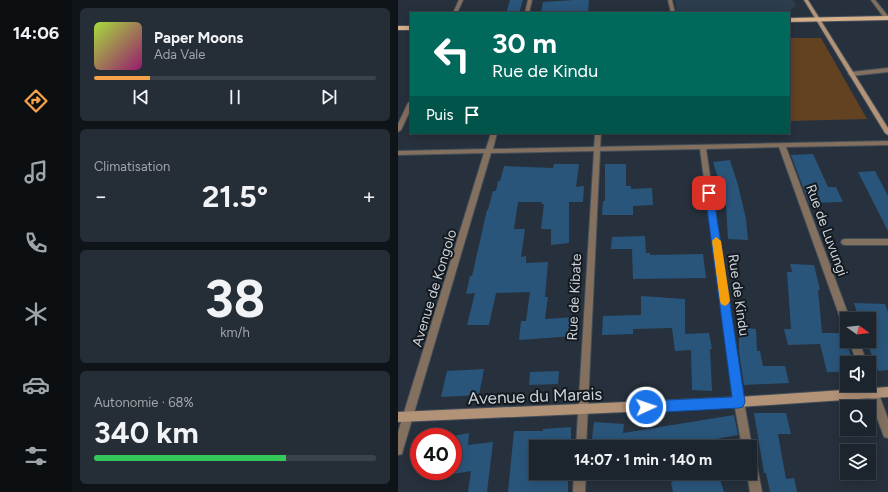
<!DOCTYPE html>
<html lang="fr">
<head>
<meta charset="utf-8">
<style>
  :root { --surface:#1c252e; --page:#252d36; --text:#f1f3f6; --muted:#a0a5aa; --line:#3a424a; --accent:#f7a148 }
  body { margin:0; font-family:Figtree,sans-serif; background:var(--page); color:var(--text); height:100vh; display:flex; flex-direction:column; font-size:15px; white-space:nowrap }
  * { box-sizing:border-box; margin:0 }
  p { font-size:13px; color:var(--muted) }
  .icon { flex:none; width:22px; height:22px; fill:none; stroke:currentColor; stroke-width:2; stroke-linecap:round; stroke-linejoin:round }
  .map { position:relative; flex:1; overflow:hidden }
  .side { display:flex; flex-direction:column; gap:8px; padding:8px; background:#0f1419; width:326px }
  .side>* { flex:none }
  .hud { position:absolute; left:12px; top:12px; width:380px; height:122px; border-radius:0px; box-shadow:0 2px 10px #0003,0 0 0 1px var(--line); background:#00695c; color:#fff; overflow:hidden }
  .needle { width:26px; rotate:104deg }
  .buttons { position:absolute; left:442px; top:312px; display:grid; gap:8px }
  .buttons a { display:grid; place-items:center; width:36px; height:36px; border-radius:0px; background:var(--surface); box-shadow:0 2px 10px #0003,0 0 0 1px var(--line); font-size:20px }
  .speed { position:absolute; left:12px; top:428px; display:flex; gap:8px; font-size:20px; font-weight:700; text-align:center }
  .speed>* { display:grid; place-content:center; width:52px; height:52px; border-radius:50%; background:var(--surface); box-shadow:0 2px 10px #0003,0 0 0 1px var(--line); line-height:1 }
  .speed .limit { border:6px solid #d22; background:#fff; color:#111 }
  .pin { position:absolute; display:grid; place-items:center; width:34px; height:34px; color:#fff; margin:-17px; border-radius:8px; box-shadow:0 2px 6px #0006 }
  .me { position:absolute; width:44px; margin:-22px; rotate:87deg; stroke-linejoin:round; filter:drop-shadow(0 0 3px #0008) }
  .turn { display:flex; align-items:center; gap:14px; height:84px; padding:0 16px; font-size:18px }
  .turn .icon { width:52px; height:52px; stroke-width:2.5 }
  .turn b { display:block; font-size:28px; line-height:34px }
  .then { display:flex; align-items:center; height:38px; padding:0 16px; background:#0003; gap:8px; font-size:15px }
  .big { font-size:30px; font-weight:700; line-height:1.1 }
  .side .card { flex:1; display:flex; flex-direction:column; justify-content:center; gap:6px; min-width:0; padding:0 14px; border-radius:6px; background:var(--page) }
  .side .dial { align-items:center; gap:0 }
  .dial b { font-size:52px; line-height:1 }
  .song { display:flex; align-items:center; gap:12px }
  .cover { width:48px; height:48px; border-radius:6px; background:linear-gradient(135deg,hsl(80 70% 55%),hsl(320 70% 35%)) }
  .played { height:4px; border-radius:2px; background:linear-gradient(90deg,var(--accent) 20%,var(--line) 20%) }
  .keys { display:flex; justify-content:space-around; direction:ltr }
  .heat { display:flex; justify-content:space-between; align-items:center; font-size:22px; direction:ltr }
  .charge { height:6px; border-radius:3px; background:linear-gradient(90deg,#34c759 68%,var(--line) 0) }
  .trip { position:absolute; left:131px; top:440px; width:228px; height:40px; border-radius:0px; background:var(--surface); box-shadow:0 2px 10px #0003,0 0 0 1px var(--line); font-weight:700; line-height:40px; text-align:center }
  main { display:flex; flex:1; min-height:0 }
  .tab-bar { display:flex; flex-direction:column; width:72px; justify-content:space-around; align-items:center; background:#0b0f12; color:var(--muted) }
  .tab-bar .icon { width:28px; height:28px }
  .tab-bar .current { color:var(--accent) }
  .tab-bar b { font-size:18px; color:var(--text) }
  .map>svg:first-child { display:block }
</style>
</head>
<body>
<main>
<nav class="tab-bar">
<b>14:06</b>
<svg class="icon current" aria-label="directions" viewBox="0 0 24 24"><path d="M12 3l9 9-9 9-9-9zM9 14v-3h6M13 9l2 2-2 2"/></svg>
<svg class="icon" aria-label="music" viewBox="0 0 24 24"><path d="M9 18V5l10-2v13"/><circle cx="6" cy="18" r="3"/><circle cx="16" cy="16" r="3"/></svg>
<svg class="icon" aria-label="phone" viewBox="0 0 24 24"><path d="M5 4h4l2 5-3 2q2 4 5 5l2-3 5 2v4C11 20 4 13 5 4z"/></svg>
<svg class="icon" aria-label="climate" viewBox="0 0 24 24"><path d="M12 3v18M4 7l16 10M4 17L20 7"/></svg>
<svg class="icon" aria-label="car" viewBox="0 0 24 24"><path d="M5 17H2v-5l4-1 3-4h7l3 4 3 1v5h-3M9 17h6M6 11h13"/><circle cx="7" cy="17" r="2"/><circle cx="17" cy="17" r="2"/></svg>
<svg class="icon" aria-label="filters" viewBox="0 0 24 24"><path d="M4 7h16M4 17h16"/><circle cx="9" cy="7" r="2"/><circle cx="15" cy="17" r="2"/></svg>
</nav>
<section class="side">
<div class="card">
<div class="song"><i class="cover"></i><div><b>Paper Moons</b><p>Ada Vale</p></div></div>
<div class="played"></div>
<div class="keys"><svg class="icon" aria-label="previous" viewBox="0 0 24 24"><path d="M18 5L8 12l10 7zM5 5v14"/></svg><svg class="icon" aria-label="pause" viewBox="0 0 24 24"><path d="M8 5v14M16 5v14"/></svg><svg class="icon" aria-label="next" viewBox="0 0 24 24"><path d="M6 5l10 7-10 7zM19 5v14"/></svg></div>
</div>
<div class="card"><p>Climatisation</p>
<div class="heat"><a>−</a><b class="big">21.5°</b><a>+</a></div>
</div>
<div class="card dial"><b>38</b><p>km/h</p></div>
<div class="card"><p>Autonomie · 68%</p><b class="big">340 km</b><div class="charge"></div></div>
</section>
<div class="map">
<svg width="490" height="492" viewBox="0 0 490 492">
  <rect width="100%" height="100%" fill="#26313d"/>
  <!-- built -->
  <path fill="#2c3d4d" d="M277,0H395L398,6L391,11L279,13Z"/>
  <!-- green -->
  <path fill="#634221" d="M391,38H423L469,119L391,121Z"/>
  <!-- building -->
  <path fill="#2a557a" d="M112,0H125L121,13H108Z
    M176,0H191L190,13H143L145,2Z
    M415,154L430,187H438L445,202L411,203L393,155Z
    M332,160L340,185L348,219L350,240L330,239L328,205H324L321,188H323L315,162Z
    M156,164H181L178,187L186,186L185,202H171V243L153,245V229H143L146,204H143L144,202H120L116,229H127L123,257L128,256V263L150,262L147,297H150L147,319L177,317L176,336L121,340L123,321H128L132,292L98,293L91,325H69L77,293L68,294L72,276H74L89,210H90L95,191H98L100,181H102L106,166L155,168Z
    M207,164H228V186H233V189L254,188L255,205L235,206V215H204L205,201H207Z
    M477,171L490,196V231L460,172Z
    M247,236L248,253H252V255L305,254L308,278L235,279L234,249H213L214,237Z
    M392,264L416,265L422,290H420L424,333H446L455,363H449V372H429L422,344L390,345L386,329H393L389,272H394Z
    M243,296L287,299V334L311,333L314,349H312L314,391L294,390L293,350L277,351L274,328L235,329V334L204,335L205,316L243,315Z
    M456,303L487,304L490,312V370L480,371L471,348V319H461Z
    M341,327L358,329L359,351H362L365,366H387L391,383L346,385L341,352Z
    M86,369L81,395L43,397L49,371Z
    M161,371L160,384L131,385L132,372Z
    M356,413H388L393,434H380L388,479L396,478L399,492H372L368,473H366Z
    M336,415L340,435L296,443L297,447H193L196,422L226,424L225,433Z
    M173,427V446L138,447L134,473H170V492H110L116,431H145V429Z
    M71,433L70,445L95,442L89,492H70L73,471L55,474V436Z
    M303,473H320L326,492H275L273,482Z"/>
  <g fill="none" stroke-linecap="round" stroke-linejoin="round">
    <defs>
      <path id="lane" d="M490,68V72L453,76L450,74L453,72Z
        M197,133H203L202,149L199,151L196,149Z
        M447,239H490V245H447L444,244L443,242L444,240Z"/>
      <path id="street" d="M61,0H65L59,13H55Z
        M130,0H134L131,13H127Z
        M270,0H274L277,13H273Z
        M473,0H477L490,16V19H487Z
        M13,101V109L3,130L0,132V124L10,103Z
        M93,133H99L95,149L490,141V145L388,147L452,319H449V327L446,326L444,323L381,147L308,149L346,402L354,447L353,451L352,447H344L336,402L302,149L202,151L188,447H178L196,151L93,153L5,450L4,454L0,455V432L86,153L0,155V151L88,149Z
        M451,341H461L469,363H459Z
        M471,377L475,378L490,419V438L486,437L467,385H471Z
        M352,455L356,457L358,461L364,492H352L349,473H352Z
        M176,473H188L187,492H175Z"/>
      <path id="secondary" d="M406,0H410L490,128V135L487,133Z
        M490,387V397L341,407L0,422V412L341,397Z"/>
      <path id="primary" d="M490,16V20L391,22V18Z
        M0,26H13V30H0Z"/>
    </defs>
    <!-- lane casing -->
    <use href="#lane" stroke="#444e59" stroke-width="2"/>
    <!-- street casing -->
    <use href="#street" stroke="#444e59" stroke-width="2"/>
    <!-- secondary casing -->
    <use href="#secondary" stroke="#444e59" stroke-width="2"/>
    <!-- primary casing -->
    <use href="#primary" stroke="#444e59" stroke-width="2"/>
    <!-- lane -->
    <use href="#lane" fill="#83705f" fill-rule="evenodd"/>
    <!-- street -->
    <use href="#street" fill="#83705f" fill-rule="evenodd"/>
    <!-- secondary -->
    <use href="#secondary" fill="#b29378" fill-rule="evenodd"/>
    <!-- primary -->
    <use href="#primary" fill="#d6af8b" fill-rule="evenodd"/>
  </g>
  <!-- route -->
  <path fill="#1a73e8" stroke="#114b97" d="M311,190L315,193L347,402L345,407L341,408L248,413L243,411L242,407L243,403L248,401L334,397L307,193Z"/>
  <!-- slow -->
  <path fill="#f59e0b" d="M318,237L323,241L332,301L330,304L327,306L323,304L322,301L314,241Z"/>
  <g text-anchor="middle" stroke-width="4" stroke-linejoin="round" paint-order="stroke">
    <!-- street labels -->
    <g font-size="14" fill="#cbd3da" stroke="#13191e">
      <text transform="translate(429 230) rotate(70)" y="5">Rue de Luvungi</text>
      <text transform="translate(36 288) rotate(-73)" y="5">Avenue de Kongolo</text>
      <text transform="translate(341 295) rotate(82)" y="5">Rue de Kindu</text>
      <text transform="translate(176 297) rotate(-87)" y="5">Rue de Kibate</text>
    </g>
    <!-- near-street labels -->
    <g font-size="17" fill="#cbd3da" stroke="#13191e">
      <text transform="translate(137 396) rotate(-2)" y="6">Avenue du Marais</text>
    </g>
  </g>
</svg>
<div class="buttons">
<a><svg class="needle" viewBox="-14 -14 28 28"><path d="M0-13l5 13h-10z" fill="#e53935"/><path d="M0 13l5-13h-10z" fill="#a0a5aa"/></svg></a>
<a><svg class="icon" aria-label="sound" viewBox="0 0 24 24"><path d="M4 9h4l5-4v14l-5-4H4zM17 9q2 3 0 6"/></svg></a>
<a><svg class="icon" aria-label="search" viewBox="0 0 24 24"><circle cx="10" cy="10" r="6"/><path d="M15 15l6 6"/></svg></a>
<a><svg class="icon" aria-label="layers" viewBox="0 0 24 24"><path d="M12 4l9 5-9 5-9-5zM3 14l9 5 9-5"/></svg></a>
</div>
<div class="speed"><div class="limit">40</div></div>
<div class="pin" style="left:311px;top:193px;background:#d93025"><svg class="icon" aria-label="arrive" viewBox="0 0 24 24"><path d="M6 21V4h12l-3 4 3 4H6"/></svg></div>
<svg class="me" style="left:248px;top:407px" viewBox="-20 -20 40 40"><circle r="17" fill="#1a73e8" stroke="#fff" stroke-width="3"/><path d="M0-11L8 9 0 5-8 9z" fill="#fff"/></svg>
<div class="trip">14:07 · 1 min · 140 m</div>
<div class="hud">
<div class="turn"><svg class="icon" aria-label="left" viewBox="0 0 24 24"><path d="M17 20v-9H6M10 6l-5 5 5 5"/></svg><div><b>30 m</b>Rue de Kindu</div></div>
<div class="then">Puis<svg class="icon" aria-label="arrive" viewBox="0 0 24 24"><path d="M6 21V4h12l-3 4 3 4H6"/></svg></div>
</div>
</div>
</main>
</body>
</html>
